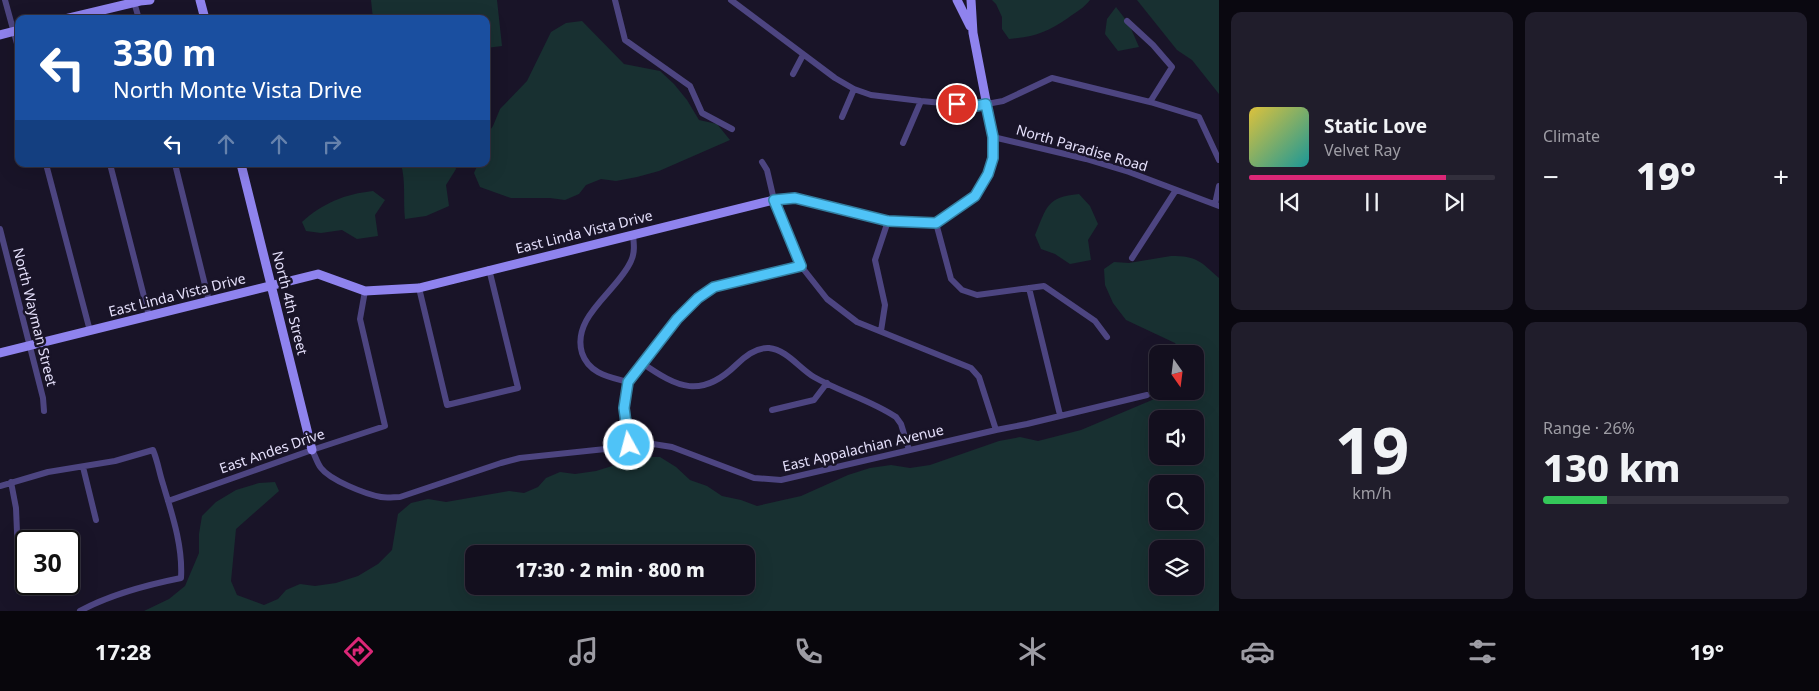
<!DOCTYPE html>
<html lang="en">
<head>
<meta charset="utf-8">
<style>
  :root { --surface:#130f1e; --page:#201d2b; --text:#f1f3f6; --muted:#9d9ca4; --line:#322f3c; --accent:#db2777 }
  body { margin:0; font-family:"Noto Sans",sans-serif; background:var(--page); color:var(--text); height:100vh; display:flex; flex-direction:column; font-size:19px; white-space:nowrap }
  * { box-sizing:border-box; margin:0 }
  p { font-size:16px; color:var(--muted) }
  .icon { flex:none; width:28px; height:28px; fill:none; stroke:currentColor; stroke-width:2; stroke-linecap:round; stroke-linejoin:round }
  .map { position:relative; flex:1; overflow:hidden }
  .side { display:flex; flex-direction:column; gap:12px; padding:12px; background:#0a0810; width:600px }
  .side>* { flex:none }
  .banner { position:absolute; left:15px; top:15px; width:475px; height:152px; border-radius:10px; box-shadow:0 5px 20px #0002,0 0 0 1px var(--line); background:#1a4fa0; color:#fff; overflow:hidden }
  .needle { width:32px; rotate:166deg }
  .tools { position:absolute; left:1149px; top:345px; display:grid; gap:10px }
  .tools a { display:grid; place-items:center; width:55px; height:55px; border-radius:10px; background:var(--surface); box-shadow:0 5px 20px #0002,0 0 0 1px var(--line); font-size:25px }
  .speed { position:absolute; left:15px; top:530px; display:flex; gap:10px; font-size:25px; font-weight:700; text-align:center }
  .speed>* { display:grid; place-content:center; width:65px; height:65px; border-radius:50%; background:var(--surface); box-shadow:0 5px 20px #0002,0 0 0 1px var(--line); line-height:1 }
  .speed .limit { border:2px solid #111; border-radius:8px; background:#fff; color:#111 }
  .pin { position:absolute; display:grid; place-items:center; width:42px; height:42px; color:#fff; margin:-21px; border:2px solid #fff; border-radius:50%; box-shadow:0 1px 5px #0007 }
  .me { position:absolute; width:55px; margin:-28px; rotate:353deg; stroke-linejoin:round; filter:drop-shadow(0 0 4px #0008) }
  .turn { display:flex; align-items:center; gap:18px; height:105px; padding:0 15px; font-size:22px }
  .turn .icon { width:65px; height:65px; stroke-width:2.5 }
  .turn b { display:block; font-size:35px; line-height:42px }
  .lanes { display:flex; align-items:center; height:48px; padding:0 15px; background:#0003; justify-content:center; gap:25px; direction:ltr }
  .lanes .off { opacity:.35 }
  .big { font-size:38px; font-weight:800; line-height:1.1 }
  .side .tile { flex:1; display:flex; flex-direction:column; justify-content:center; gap:8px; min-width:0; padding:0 18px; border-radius:10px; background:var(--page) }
  .side .dial { align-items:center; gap:0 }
  .dial b { font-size:65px; line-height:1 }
  .song { display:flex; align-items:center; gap:15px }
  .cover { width:60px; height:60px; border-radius:8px; background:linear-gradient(135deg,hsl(50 70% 55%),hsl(180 70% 35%)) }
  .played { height:5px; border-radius:2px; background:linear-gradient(90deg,var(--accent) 80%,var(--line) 80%) }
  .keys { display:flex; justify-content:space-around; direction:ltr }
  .heat { display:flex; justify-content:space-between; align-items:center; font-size:28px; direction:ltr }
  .charge { height:8px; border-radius:4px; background:linear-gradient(90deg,#34c759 26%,var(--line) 0) }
  .side .tiles { flex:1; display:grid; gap:12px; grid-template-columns:repeat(2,1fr) }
  .trip { position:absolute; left:465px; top:545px; width:290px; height:50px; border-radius:10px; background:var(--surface); box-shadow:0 5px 20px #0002,0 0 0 1px var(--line); font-weight:800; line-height:50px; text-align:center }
  .menu { display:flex; height:80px; justify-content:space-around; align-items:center; background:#08060c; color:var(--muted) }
  .menu .icon { width:35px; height:35px }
  .menu .selected { color:var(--accent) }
  .menu b { font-size:22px; color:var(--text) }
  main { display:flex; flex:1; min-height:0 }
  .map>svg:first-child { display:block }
</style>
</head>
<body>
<main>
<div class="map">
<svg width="1219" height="611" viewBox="0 0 1219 611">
  <rect width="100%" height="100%" fill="#191428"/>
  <!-- green -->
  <path fill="#183031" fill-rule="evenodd" d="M371,0H497L502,46L486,48V19H373Z
    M992,0H1090C1084,8 1076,12 1068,18C1047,32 1035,37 1009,39L1002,29V17L996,4Z
    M1137,0H1219V94L1192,60L1177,50Z
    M1116,7L1129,24L1139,47L1118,51L1105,34L1107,19Z
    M582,21L624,64L660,71L674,84L687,100L699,120L717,124L730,140L659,171L637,177L616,181L601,179L586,185L579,194L565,200L550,198H511L480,187L474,173L478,164H486V136L493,126L500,109L527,81L551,32L566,23Z
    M401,164H454L456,169L446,185L449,206L426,216L405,219C403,200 406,182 401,164Z
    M373,191L385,200L375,215L378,236L357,239L342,230L321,233L306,231L302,222C323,203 345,194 373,191Z
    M1079,194L1090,206L1098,224L1088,240L1091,260L1070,264L1055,254L1041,249L1035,235C1047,207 1046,197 1079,194Z
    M1171,256C1197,256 1200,261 1219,278V611H144L169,599L185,586L199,553V534L202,516L216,502L236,490L259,483L275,482L279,491L236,529L231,581L237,595L264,605L278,599L286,590L300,584L315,586L336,583L358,576L378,564L392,550L398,514L411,503L428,499L446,502L509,491L524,493L538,487L546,478L560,472L575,474L596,471L641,457H660L676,467L690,480L707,486L722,496L741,500L757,506L801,496L848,475L870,468L891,465L910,468L930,465L999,441L1020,437L1038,441L1081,430L1152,400L1167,391H1195V354H1182L1175,343L1126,320L1113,303L1105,285L1104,269L1114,262L1129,263ZM1158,419H1195V456H1158ZM1158,484H1195V521H1158ZM1158,549H1195V586H1158ZM474,554H746V586H474Z"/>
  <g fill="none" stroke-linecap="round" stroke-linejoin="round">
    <!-- street -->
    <path stroke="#4d4581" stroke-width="6" d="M5,0L19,51
      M615,0L625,40L690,86L702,113L732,129
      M731,0L835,78L854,89L871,95L921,101L976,106L1003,101L1052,78L1150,102L1199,117L1219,160
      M134,2L139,19
      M1127,21L1153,45L1172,67L1150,102
      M793,74L803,55
      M842,117L854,89
      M993,137L1086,159L1129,172L1219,206
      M903,143L921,101
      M762,162L767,170L774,200L801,266L827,299L857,322L971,368L979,377L996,430
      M46,164L90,331
      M110,164L149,316
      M175,164L209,301
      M1215,204L1219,186
      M936,223L951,279L962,290L977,295L1044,286L1095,321L1107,337
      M0,229L43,398L44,411
      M1132,258L1176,190
      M419,288L447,405L518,388L489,269
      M1029,288L1060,415
      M881,331L885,305L875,260L888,221
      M642,363C678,388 701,399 736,365C745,356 756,347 769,348C787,350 799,368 814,377C840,392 871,400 896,417L901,424L909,450
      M628,382C610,377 589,374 582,353C571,316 618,291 631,261C635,253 634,244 633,235
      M772,410L814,400L827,383
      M629,445L624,408L628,382L677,319L698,298L714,287L801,266
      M312,450C315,455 317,463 321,468C330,480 365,494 381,497C387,498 394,497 400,497L501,463L520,458L653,444L672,447L754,478L781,480L996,430L1027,424L1147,395
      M83,467L96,520
      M11,482L16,508L18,556
      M0,486L48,472L115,461L153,450C158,462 159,472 163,484C172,514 183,546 181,578C146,585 111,594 80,611
      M168,501L312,450L385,426L360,319L365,291"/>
    <!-- secondary -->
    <path stroke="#8f83ee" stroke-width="9" d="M200,0L205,19
      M957,0L970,26
      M65,19L140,1L150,0
      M0,35L19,30
      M241,164L312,450
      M0,353L318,274L365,291L419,288L774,200L795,198L888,221L936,223L963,205L975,195L988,175L993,158V137L973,33L971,0"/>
  </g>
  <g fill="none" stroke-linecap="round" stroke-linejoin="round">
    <defs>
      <path id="route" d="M629,445L624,408L628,382L677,319L698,298L714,287L801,266L774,200L795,198L888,221L936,223L975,196L988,174L993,158V137L986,104L976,106L957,104"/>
    </defs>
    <!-- route casing -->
    <use href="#route" stroke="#337fa1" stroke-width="12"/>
    <!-- route -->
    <use href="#route" stroke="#4fc3f7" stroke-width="9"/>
  </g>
  <g text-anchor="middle" stroke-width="5" stroke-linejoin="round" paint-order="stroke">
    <!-- street labels -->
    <g font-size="14" fill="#e5e0fb" stroke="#191428">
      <text transform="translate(1082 148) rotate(16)" y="5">North Paradise Road</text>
      <text transform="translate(584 232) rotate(-14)" y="5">East Linda Vista Drive</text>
      <text transform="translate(177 295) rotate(-14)" y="5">East Linda Vista Drive</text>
      <text transform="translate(290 303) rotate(76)" y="5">North 4th Street</text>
      <text transform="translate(35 317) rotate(76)" y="5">North Wayman Street</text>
      <text transform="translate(863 448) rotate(-13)" y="5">East Appalachian Avenue</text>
      <text transform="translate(272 451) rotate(-19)" y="5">East Andes Drive</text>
    </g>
  </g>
</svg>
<div class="tools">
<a><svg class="needle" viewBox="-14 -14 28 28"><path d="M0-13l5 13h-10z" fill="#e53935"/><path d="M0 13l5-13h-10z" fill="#9d9ca4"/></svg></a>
<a><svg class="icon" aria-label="sound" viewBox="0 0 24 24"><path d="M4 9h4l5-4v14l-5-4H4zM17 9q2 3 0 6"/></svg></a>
<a><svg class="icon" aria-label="search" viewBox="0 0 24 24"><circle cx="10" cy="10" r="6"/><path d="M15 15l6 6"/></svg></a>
<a><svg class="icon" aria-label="layers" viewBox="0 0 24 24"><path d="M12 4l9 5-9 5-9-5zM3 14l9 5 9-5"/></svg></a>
</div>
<div class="speed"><div class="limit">30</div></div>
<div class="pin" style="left:957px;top:104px;background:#d93025"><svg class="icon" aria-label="arrive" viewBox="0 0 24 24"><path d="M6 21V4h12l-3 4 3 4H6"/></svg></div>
<svg class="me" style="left:629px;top:445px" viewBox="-20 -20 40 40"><circle r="17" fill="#4fc3f7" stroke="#fff" stroke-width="3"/><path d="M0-11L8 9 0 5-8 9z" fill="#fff"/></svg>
<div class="trip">17:30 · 2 min · 800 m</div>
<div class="banner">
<div class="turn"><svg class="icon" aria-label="left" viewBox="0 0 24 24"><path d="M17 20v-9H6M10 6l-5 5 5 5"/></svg><div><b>330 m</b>North Monte Vista Drive</div></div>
<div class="lanes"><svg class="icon" aria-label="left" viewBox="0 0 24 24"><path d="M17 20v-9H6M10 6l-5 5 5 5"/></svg><svg class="icon off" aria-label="ahead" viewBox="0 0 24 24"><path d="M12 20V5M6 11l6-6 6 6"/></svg><svg class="icon off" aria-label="ahead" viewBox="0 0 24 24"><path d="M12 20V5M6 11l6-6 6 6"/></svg><svg class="icon off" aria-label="right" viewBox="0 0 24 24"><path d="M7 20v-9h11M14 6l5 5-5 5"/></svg></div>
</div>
</div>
<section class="side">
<div class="tiles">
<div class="tile">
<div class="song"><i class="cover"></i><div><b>Static Love</b><p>Velvet Ray</p></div></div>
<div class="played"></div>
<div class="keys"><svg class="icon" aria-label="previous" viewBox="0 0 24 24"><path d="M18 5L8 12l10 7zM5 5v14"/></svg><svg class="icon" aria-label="pause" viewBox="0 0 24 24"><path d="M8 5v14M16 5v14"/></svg><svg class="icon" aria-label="next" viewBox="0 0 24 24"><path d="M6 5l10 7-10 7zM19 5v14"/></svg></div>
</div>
<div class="tile"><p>Climate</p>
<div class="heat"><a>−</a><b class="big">19°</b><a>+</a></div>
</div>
<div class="tile dial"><b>19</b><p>km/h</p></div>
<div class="tile"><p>Range · 26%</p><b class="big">130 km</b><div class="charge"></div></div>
</div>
</section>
</main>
<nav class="menu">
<b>17:28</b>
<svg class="icon selected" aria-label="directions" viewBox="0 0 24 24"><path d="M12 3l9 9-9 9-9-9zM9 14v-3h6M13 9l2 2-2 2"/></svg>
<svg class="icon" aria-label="music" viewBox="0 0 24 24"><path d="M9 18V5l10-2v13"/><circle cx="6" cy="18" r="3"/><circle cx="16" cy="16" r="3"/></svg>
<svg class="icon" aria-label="phone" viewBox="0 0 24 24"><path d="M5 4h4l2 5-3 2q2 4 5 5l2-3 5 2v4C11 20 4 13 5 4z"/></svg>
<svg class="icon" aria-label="climate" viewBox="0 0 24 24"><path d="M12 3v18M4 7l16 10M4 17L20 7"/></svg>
<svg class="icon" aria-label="car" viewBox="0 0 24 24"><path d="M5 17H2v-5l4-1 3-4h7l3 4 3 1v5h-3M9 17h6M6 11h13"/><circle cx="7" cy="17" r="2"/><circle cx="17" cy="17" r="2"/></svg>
<svg class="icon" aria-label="filters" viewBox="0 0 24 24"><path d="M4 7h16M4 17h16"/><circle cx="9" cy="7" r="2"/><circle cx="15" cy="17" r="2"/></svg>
<b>19°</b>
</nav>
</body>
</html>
